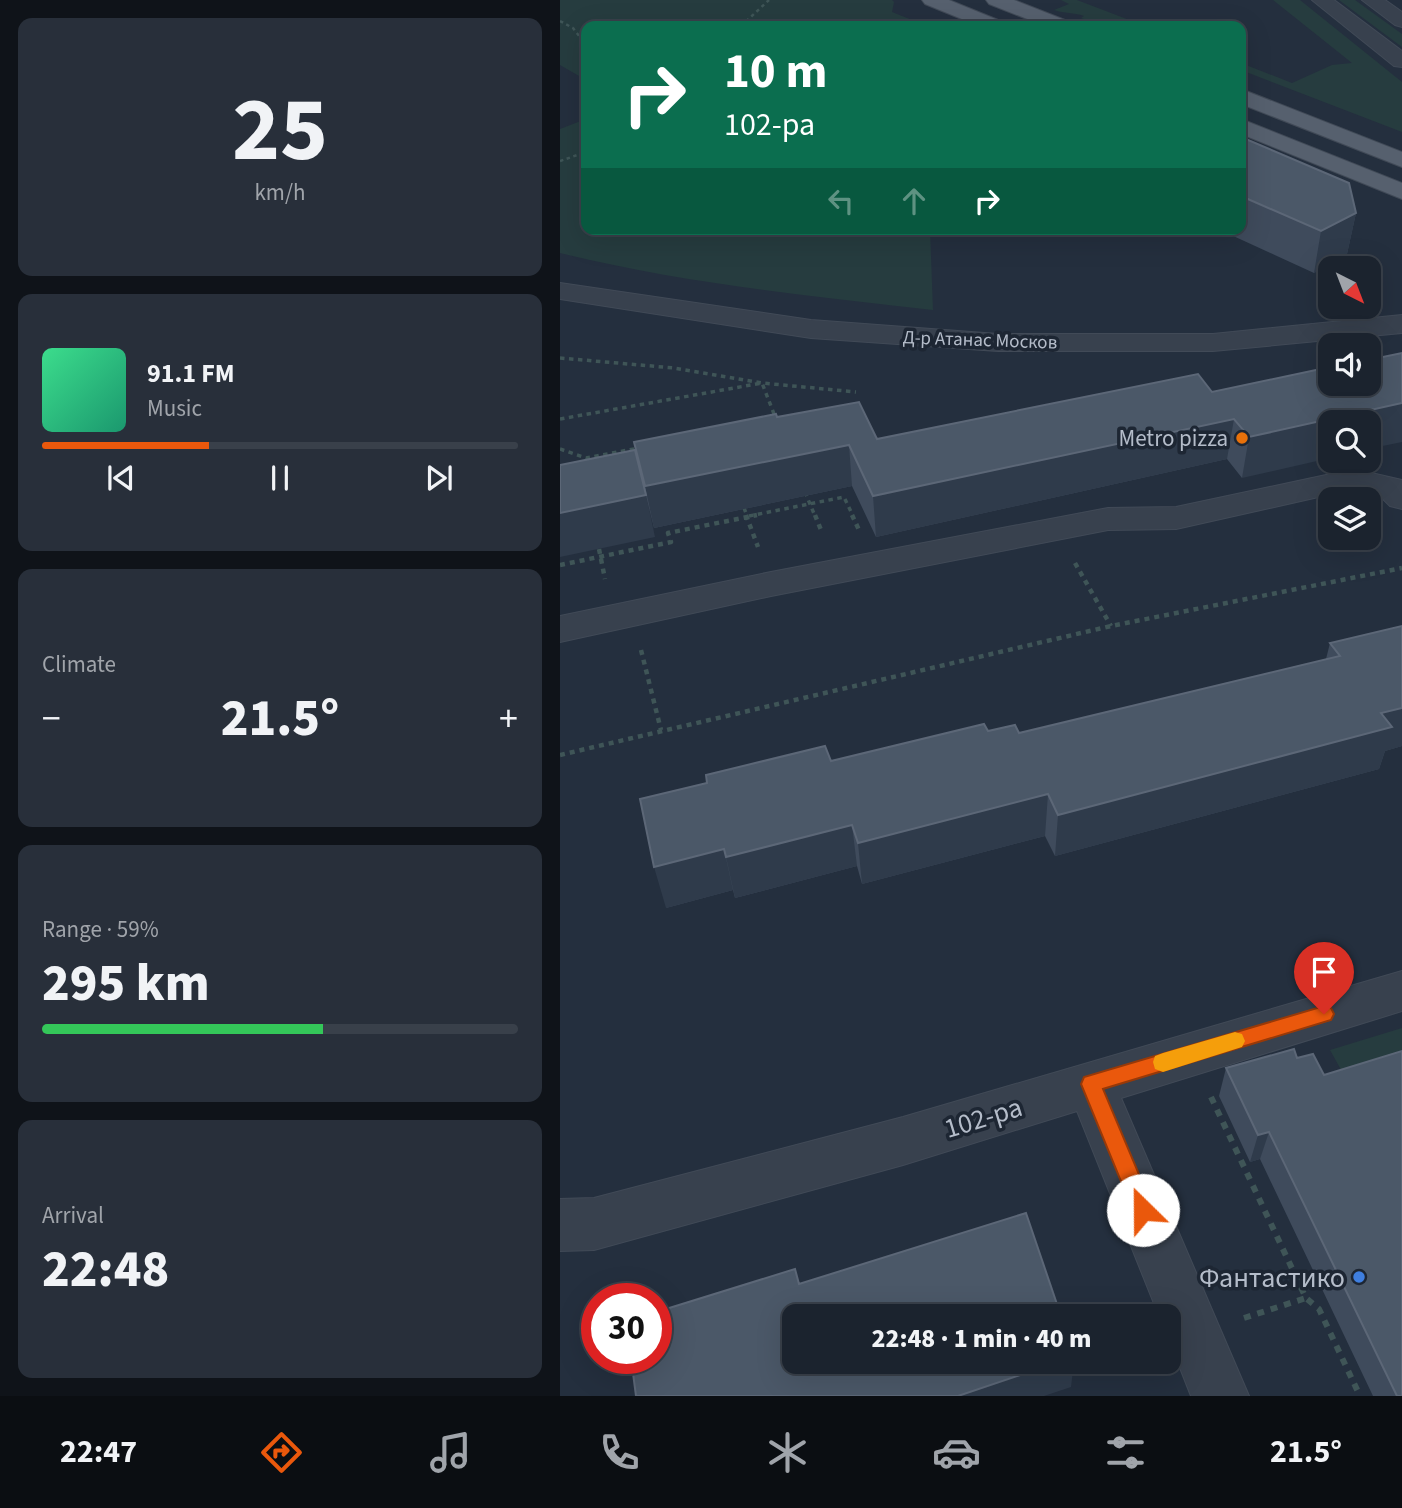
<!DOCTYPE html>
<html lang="en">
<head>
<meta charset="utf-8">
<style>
  :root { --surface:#1b232e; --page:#282f3a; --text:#f1f3f6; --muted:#a0a4aa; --line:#39404a; --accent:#ea580c }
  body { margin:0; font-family:"Source Sans 3",sans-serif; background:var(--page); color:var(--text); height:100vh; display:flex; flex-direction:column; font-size:26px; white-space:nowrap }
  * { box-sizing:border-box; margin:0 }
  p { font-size:23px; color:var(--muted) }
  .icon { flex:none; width:38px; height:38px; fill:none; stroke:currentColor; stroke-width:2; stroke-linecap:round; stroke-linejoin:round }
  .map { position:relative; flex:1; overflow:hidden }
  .side { display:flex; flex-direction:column; gap:18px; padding:18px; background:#0f1319; width:560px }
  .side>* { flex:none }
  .hud { position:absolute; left:21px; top:21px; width:665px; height:214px; border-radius:14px; box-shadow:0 7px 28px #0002,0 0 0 2px var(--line); background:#0b6e4f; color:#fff; overflow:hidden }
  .needle { width:46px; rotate:138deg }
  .tools { position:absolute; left:758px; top:256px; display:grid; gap:14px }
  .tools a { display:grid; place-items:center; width:63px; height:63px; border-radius:14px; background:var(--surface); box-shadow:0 7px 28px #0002,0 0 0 2px var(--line); font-size:35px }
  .speed { position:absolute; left:21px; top:1283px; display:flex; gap:14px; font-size:35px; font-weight:700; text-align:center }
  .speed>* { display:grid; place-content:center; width:91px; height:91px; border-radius:50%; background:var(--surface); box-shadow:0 7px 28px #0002,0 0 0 2px var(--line); line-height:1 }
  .speed .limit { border:10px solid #d22; background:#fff; color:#111 }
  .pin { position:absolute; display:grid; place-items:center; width:60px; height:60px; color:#fff; margin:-72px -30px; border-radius:50% 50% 50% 0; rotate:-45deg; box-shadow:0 0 7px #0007 }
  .pin .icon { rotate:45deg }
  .me { position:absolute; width:77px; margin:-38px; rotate:337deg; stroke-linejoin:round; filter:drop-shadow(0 0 5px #0008) }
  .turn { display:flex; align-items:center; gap:24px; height:147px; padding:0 28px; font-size:32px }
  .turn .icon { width:91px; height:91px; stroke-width:2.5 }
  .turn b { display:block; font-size:49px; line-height:60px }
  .lanes { display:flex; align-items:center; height:66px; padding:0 28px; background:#0003; justify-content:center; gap:35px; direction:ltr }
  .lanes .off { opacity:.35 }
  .big { font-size:52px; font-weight:800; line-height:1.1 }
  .side .tile { flex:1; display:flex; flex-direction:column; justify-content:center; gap:10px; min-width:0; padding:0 24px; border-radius:14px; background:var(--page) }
  .side .dial { align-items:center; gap:0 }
  .dial b { font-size:91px; line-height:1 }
  .song { display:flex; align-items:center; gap:21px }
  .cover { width:84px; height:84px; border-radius:10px; background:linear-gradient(135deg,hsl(150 70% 55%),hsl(160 70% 35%)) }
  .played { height:7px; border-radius:4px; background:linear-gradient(90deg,var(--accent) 35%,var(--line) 35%) }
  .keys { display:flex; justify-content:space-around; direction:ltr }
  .heat { display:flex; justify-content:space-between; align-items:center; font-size:38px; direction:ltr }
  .charge { height:10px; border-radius:5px; background:linear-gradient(90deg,#34c759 59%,var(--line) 0) }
  .trip { position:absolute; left:222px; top:1304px; width:399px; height:70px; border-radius:14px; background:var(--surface); box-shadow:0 7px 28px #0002,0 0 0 2px var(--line); font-weight:800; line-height:70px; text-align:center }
  .menu { display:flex; height:112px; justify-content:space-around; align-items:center; background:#0b0e12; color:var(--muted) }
  .menu .icon { width:49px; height:49px }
  .menu .active { color:var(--accent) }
  .menu b { font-size:32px; color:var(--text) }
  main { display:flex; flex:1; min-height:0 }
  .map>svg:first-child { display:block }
</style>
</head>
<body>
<main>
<section class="side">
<div class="tile dial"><b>25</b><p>km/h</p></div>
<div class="tile">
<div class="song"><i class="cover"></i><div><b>91.1 FM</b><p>Music</p></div></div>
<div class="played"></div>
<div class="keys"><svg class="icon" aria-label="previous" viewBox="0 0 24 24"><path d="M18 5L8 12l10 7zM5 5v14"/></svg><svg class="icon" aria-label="pause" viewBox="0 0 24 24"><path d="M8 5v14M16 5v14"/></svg><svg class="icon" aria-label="next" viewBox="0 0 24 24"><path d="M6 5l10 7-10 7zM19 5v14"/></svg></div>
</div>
<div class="tile"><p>Climate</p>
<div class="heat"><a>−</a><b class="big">21.5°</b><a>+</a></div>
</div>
<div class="tile"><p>Range · 59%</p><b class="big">295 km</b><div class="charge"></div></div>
<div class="tile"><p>Arrival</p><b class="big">22:48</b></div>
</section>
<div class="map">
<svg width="842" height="1396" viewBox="0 0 842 1396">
  <rect width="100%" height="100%" fill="#242f3e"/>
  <!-- green -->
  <path fill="#263c3f" d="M0,0H332L334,2L332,12L367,26H26V80L0,65Z
    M501,0H517L585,26H542L521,18L524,16C513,12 505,14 494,10L509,4Z
    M713,0H740L842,82V132L681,70V63L732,83L772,65L792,63Z
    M779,0H795L842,34V47Z
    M26,119V229H370L373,310C248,296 122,283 0,253V129Z
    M842,1028V1060L785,1077L770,1050Z"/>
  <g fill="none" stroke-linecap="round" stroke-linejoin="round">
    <defs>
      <path id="minor" d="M794,469L842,480V509L830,506L819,495L794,489L616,529L548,530L211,596L0,642V616L211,572L548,508L616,507Z
        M842,971V1011L561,1098L689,1396H631L609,1340V1316H599L517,1111L343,1165L34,1250L0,1251V1199L34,1198L343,1117Z"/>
      <path id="tertiary" d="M752,0H774L842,51V67L834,66Z
        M802,0H825L842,12V27L835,25Z
        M0,283L251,320L438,334H653L842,315V333L653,351H438L251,338L0,299Z"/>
      <path id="primary" d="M362,0H389L443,22L446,26H419L365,4Z
        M426,0H454L510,22L513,26H485L429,4Z
        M681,89L842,152V167L681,104Z
        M681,119L842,183V199L681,134Z"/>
    </defs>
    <!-- minor casing -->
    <use href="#minor" stroke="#414a57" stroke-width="2"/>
    <!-- tertiary casing -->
    <use href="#tertiary" stroke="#414a57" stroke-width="2"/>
    <!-- primary casing -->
    <use href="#primary" stroke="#414a57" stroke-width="2"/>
    <!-- path-far3 -->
    <path stroke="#3f5557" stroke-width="2.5" stroke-dasharray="3.5 3.5" stroke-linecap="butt" d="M0,21L13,28L26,45
      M181,26L209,0
      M0,161L26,152"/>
    <!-- path-far2 -->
    <path stroke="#3f5557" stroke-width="3.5" stroke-dasharray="4.5 4.5" stroke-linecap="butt" d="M0,358L114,368L202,383L296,392
      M0,419L202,383L216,419
      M0,449L26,458L79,448
      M245,492L255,516
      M184,508L187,516
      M189,516L284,497L293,516"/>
    <!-- path-far1 -->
    <path stroke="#3f5557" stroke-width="4.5" stroke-dasharray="5 5" stroke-linecap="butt" d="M186,515L198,547
      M255,515L261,530
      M292,515L299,530
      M39,549L45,579
      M515,563L551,626
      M0,565L111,542L108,533L197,515
      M81,650L101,730
      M0,755L551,626L842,568"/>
    <!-- path -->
    <path stroke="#3f5557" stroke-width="6" stroke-dasharray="7 7" stroke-linecap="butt" d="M651,1097L746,1298L759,1309L800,1396
      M684,1318L746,1298"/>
    <!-- minor -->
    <use href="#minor" fill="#38414e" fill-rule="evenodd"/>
    <!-- tertiary -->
    <use href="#tertiary" fill="#38414e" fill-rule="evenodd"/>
    <!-- primary -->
    <use href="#primary" fill="#56606e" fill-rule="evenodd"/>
  </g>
  <!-- wall -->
  <path fill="#3f4b5c" d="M681,137L796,213L787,254L754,273L658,229H681Z
    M770,367L682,478L667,459L316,537L292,486L94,528L83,484L95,537L83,482L74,442L217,417L317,439L652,392Z
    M842,626V746L825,751L819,769L495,856L485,836L302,884L297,866L175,898L173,890L106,908L271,761L428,731L459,733L766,659L770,643Z
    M734,1049L842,1396H813L700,1159L690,1162L659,1096L666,1068Z"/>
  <!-- shaded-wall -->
  <path fill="#2f3b4b" d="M796,213L787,254L754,273L761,231Z
    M842,403V442L808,449V422H770V458L682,478L689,437Z
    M674,419L667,459L316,537L313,496Z
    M289,445L292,486L94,528L85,486Z
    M86,495L95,537L0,557V513Z
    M842,708V746L825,751L819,769L495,856L498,815L821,713Z
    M488,794L485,836L302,884L298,843Z
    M292,825L297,866L175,898L166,857Z
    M164,849L173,890L106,908L94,867Z
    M709,1132L700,1159L690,1162L698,1135Z
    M499,1362H514L511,1387L484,1396H398Z"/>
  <!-- building -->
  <path fill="#4b5868" stroke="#5c6777" stroke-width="2" d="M681,137L789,183L796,213L761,231L681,196Z
    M842,353V403L689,437L674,419L313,496L289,445L85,486L74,442L216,414L217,417L299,402L317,439L638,374L652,392L770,367V383H808V360Z
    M75,450L86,495L0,513V465Z
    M842,626V708L821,713L832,727L498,815L488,794L298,843L292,825L166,857L164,849L94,867L80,799L147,783L146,775L265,746L271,761L424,724L428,731L455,725L459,733L780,656L770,643Z
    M734,1049L737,1058L753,1054L764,1075L842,1051V1396H837L709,1132L698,1135L666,1068Z
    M466,1213L501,1316H234V1362H499L398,1396H76L71,1358H96V1330L109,1326L106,1309L235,1269L239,1284Z"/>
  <!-- route -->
  <path fill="#ea580c" stroke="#983908" stroke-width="2" d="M764,1006L771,1008L774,1014L771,1020L543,1089L594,1210L591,1218L583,1221L576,1218L521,1084L524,1077Z"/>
  <!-- slow -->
  <path fill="#f59e0b" d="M675,1032L682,1034L685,1041L682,1047L603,1072L595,1069L593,1062L595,1056L603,1053Z"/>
  <!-- markers -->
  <circle fill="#e8710a" stroke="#1d2633" stroke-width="2.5" cx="682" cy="438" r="7"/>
  <circle fill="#3f7fe0" stroke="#1d2633" stroke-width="2.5" cx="799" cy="1277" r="7"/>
  <g text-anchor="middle" stroke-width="7" stroke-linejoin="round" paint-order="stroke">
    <!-- far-street labels -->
    <g font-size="19" fill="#b4bcc9" stroke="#1d2633">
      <text transform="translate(420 339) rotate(2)" y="7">Д-р Атанас Москов</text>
    </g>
    <!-- poi labels -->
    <g font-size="23" fill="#b4bcc9" stroke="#1d2633" text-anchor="end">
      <text x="668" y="446">Metro pizza</text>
    </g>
    <!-- near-street labels -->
    <g font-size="28" fill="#b4bcc9" stroke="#1d2633">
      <text transform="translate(423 1117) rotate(-17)" y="10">102-ра</text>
    </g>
    <!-- near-poi labels -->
    <g font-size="28" fill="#b4bcc9" stroke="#1d2633" text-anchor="end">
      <text x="785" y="1287">Фантастико</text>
    </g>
  </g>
</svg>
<div class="tools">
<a><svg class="needle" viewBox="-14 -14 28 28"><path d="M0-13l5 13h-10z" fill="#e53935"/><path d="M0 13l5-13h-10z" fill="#a0a4aa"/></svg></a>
<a><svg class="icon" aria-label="sound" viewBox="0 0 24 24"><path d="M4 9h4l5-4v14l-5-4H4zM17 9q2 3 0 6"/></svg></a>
<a><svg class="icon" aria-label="search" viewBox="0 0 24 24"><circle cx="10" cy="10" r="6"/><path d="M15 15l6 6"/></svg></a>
<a><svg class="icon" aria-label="layers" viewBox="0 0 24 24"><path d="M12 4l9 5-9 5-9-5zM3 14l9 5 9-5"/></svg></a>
</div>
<div class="speed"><div class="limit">30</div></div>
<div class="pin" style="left:764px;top:1014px;background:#d93025"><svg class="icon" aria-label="arrive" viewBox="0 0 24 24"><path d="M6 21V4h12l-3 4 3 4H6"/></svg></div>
<svg class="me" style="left:583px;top:1210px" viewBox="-20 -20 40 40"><circle r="19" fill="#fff"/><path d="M0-13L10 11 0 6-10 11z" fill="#ea580c"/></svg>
<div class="trip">22:48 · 1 min · 40 m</div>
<div class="hud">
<div class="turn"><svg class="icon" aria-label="right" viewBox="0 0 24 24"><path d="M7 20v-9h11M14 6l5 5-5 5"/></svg><div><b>10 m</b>102-ра</div></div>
<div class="lanes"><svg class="icon off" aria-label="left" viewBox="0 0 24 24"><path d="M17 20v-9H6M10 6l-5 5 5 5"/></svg><svg class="icon off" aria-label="ahead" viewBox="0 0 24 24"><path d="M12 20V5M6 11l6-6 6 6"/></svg><svg class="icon" aria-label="right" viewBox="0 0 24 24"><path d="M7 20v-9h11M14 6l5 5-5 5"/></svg></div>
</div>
</div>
</main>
<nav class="menu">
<b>22:47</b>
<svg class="icon active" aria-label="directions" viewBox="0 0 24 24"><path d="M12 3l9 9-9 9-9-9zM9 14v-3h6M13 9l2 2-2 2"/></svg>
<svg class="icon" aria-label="music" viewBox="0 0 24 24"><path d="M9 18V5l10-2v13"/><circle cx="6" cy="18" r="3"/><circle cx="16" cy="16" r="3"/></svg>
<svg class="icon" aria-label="phone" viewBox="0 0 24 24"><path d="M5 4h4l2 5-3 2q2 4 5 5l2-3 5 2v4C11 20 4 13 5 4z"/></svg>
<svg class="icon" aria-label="climate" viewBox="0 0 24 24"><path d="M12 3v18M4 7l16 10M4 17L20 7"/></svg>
<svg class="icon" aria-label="car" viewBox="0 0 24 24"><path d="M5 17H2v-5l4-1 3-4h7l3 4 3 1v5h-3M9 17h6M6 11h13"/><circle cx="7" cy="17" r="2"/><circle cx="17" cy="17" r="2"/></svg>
<svg class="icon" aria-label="filters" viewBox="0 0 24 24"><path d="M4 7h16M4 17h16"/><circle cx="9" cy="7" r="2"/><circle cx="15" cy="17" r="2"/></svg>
<b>21.5°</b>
</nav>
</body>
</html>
